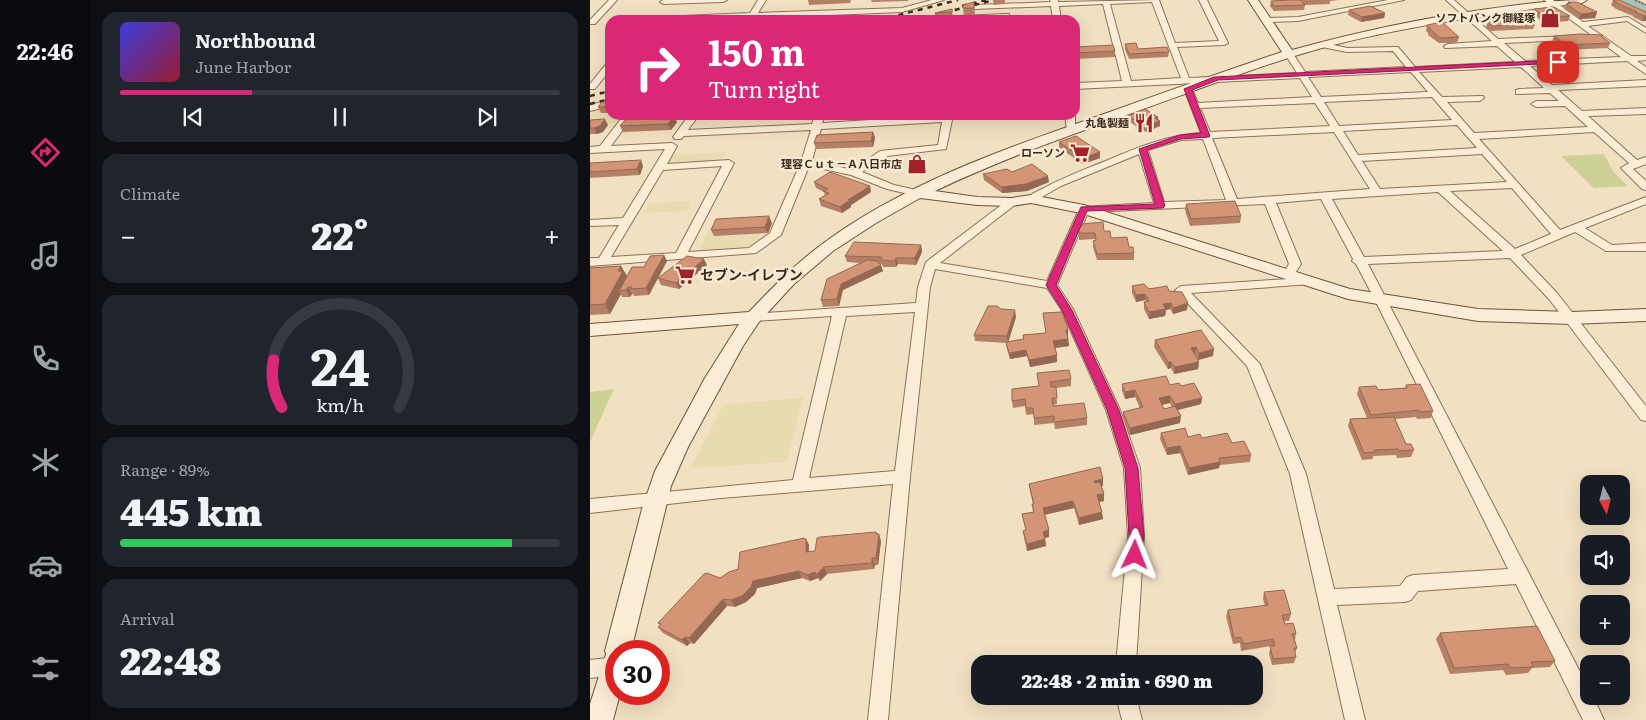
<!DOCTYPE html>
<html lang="en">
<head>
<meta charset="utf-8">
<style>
  :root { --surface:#171b24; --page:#20242c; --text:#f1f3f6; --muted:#9ea1a6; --line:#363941; --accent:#db2777 }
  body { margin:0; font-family:Literata,"Noto Sans JP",serif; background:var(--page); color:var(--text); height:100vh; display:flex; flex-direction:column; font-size:19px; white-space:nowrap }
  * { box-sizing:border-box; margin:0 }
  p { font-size:16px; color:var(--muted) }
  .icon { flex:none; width:28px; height:28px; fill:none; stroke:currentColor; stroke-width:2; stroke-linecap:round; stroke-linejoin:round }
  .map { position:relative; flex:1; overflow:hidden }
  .panel { display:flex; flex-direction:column; gap:12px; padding:12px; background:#0d0f14; width:500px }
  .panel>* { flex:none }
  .top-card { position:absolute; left:15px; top:15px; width:475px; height:105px; border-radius:15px; box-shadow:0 5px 20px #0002; background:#db2777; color:#fff; overflow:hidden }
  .needle { width:32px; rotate:173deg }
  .controls { position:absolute; left:990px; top:475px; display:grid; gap:10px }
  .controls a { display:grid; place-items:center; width:50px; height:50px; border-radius:10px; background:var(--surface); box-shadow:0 5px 20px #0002; font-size:25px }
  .speed { position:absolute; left:15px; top:640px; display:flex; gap:10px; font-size:25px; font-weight:700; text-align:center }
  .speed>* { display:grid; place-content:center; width:65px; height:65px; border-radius:50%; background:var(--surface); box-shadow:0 5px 20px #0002; line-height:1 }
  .speed .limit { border:8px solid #d22; background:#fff; color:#111 }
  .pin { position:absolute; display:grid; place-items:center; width:42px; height:42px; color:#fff; margin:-21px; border-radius:10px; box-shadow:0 2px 8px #0006 }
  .me { position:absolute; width:55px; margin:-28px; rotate:2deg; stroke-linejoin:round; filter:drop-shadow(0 0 4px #0008) }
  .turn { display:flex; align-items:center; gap:18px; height:105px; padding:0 20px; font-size:22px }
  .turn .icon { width:65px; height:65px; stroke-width:2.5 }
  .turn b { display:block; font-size:35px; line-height:42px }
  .big { font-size:38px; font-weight:800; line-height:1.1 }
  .panel .widget { flex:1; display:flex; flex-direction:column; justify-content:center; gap:8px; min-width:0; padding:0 18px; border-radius:15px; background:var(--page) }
  .panel .dial { align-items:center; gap:0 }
  .dial svg { height:130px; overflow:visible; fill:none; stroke:var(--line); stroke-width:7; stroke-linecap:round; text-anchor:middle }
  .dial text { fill:var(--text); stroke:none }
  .song { display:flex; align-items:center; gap:15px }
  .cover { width:60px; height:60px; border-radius:8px; background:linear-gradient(135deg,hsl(240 70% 55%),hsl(350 70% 35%)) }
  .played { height:5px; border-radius:2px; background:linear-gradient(90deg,var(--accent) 30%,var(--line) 30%) }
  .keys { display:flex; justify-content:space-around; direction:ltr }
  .heat { display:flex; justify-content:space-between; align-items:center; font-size:28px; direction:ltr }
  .charge { height:8px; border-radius:4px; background:linear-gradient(90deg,#34c759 89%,var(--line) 0) }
  .trip { position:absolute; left:381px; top:655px; width:292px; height:50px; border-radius:15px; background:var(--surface); box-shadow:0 5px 20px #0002; font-weight:800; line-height:50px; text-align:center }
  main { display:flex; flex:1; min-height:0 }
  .dock { display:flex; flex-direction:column; width:90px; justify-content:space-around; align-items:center; background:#090b0e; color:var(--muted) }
  .dock .icon { width:35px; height:35px }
  .dock .active { color:var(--accent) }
  .dock b { font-size:22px; color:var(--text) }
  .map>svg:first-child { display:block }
</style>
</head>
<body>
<main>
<nav class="dock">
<b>22:46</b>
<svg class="icon active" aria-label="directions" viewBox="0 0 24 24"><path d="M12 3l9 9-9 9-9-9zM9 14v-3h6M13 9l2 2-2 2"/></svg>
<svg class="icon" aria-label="music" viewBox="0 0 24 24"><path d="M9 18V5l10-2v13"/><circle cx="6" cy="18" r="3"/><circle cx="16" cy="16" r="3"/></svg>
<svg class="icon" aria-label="phone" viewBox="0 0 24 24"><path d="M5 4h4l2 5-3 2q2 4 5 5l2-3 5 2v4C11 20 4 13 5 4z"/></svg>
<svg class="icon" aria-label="climate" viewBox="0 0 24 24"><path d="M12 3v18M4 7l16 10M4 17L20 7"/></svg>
<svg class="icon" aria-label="car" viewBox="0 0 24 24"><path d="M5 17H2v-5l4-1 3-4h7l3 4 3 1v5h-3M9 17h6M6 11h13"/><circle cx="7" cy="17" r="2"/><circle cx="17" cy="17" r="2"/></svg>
<svg class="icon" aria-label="filters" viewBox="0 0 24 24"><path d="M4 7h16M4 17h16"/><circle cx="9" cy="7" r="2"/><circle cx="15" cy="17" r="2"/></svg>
</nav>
<section class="panel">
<div class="widget">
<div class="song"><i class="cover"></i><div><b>Northbound</b><p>June Harbor</p></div></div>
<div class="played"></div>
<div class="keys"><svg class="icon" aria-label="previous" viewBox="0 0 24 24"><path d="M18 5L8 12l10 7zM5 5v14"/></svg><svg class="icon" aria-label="pause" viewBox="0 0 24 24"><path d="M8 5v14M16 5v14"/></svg><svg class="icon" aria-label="next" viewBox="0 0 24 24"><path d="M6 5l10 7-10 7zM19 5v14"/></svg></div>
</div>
<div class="widget"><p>Climate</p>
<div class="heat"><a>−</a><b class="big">22°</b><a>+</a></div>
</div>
<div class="widget dial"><svg viewBox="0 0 100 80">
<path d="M14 69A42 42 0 1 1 86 69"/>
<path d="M14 69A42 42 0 0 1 9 40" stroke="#db2777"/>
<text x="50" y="56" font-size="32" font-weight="700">24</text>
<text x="50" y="72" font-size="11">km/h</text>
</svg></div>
<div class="widget"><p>Range · 89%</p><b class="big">445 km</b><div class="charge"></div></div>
<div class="widget"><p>Arrival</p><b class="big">22:48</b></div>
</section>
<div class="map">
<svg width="1056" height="720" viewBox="0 0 1056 720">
  <rect width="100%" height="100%" fill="#f2e0c2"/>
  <!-- farmland -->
  <path fill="#e8dbaf" d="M14,107L10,114L33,115L29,122L0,123V111Z
    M137,152L132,160L80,162L84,155Z
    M101,201L97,211L55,213L59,203Z
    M174,225L166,243L153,248L110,250L119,228Z
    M213,398L197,462L101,468L134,404Z"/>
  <!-- green -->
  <path fill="#ced195" d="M1014,154L1023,171L1038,186L1004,188L971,156Z
    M24,389L0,442V392Z"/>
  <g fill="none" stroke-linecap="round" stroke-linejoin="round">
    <!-- river -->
    <path fill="#a5c4b9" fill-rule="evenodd" d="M1028,0H1047L1056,4V15L1030,3Z"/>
    <defs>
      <path id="street" d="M19,0H27L5,24H0V20Z
        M73,0H137L133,2L74,4L70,2Z
        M168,0H176L168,13L312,8L342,0H354L312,12L165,18L164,20H156L157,18L42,20L46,18L160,13Z
        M460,0H468V2L569,0L585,43L629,41L609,0H617L638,43L634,45L587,47L599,78L707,73L695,54L699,52H702L715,72L816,67L803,51L757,52L732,47V43H735L757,48L808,47L825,67L925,62L907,46L855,48L854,46L858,44L902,41L856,0H864L908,39L980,36L984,38L980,40L914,43L935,61L1031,57L954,0H963L993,22L1038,17L1056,28V33L1037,21L998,26L1041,56H1056V60L1047,61L1056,67V74L1037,61L940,66L962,85L1056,80V86L968,90L992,111L1056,108V114L998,116L1047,160L1056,157V164L1043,169L1056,181V190L1052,189L1031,168L1039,163L1004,132L889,139L970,230L1056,197V204L995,228L1022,245L1056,243V251H1016L985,232L931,255L967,293L1056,406V421L1051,420L959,299L920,258L778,264L999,689V696H1003L1014,720H993L926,584L828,591L821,600L815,602L747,605L775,720H755L700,474L657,366L585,290L591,286L698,279L692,275L699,264L675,204L498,212L467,285L483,309L530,410L550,468L554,536L546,664H526L538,536L534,468L516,410L471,309L457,288L345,269L340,287L320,477L298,720H278L303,484L131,498L0,513V499L203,480L242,316L164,321L158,317L159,314L326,303L328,287L336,262L418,200L422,199L427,202L426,204L350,263L457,281L490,207L564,203L549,154L471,186L445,201H437L436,199L437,197C463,182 490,171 518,160C548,147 578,135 611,133L594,89L595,87H601L608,103L722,97L710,78L485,89V83L532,81L513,4L469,6L471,20H463L461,6L385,9L381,7L385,5L461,2ZM562,2L591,78L541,81L520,4ZM931,67L954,88L929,89L926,90V94L960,93L969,101H946L941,104L946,107L975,106L998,127L884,133L857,102L890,101L894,98L893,96L852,97L829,72ZM821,72L838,92L731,97L718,77ZM842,97L862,120L749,126L734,102ZM725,103L740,126L620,132L610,108ZM867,125L887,148L768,155L753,131ZM744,132L780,189L647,199L622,138ZM613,139L636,200L574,202L558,150L591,140ZM892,154L917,182L790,189L772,161ZM922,188L961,234L925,249L860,191ZM848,192L913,251L774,257L742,199ZM731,199L763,259L762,261L766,264L785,300L918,569L823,575L817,577L810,586L744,589L716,474L670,364L601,293L721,284L723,281L721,278L699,279L702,278L711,264L686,203ZM325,312L305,471L219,478L256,316Z
        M798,0H814L708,21L677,22L673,20L677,18L708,17Z
        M416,14H419V18L373,20L363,18L367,16Z
        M20,62V70L5,89H0V84L17,63Z
        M20,100V106L0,111V105Z
        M34,115H44L21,146L82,143L87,146L77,164L139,160L144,163L98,252L159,248L180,233L211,162L221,130L94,136L91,139H85L83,137L99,115H109L98,130L222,124L225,115H235L232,123L363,115L356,149L297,156L272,172L304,185L331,191L332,193L331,195L327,196L297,189L261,175L219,166L191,235L166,253L0,266V258H9L29,225L0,226V220L33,218L75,149L0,153V147L10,146ZM352,122L348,145L290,151L262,170L222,160L231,129ZM132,166L86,253L21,257L73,170Z
        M475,115H485V132L482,133L477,130Z
        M26,657V675L0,678V660Z
        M526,696H546L552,720H532Z"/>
      <path id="secondary" d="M658,0H668L702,50C764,33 827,19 891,10C927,5 961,0 997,0L992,3C907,13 822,25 739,46C673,64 609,89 545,112C477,136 410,160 345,191L387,197L422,198L441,195L494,205L760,289L888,309L981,312L1056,309V321L981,324L888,321L758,299L491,213L441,203L422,206L387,205L330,198L286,223L243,251L204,284L169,322L153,346L98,447L81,486L41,651H26V694H30L23,720H0V704L16,654L15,651L52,509L65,471L115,378L149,324L0,336V324L159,312C182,288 204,265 231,245C314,183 417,148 514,114C573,93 632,72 692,52Z"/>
    </defs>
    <!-- street casing -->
    <use href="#street" stroke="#8e7057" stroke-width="2"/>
    <!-- secondary casing -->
    <use href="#secondary" stroke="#6f513b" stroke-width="2"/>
    <!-- path -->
    <path stroke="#8e7057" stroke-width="2" stroke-dasharray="2.5 1" stroke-linecap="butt" d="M1045,0L1056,5"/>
    <!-- street -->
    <use href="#street" fill="#fceed6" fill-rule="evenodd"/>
    <!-- secondary -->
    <use href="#secondary" fill="#fceed6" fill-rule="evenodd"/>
    <!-- rail -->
    <path stroke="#3c2a1d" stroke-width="2.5" stroke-dasharray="5 5" stroke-linecap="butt" d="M372,6L396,0
      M289,20L368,0
      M326,20L404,0
      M0,96L20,91
      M0,104L20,99"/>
  </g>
  <!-- wall -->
  <path fill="#b58065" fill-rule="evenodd" d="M218,0H261L260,3L219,5Z
    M281,0H318V1L282,2Z
    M403,0H415V4L404,5Z
    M701,0H749L740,1V4L715,5L714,10L684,11L680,6L681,1Z
    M1023,0L1056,12V21H1052L1043,17V16L1026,9L1021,5Z
    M384,2L385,15L374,16L373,8Z
    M978,2L1007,12L1005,18L989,19L974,9L976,4H977Z
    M362,9L363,18H346L345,13Z
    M944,9L980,16L978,21L955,23L942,14Z
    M759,10L795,13L794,18L771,22L758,15Z
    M898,22L945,24L943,29L901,31L896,27Z
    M837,25L869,37L867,43H849L838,35V33L836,31Z
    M1013,35L1012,37L1020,43L1018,48L974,50L962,42L964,36Z
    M535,44L548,49L579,52L578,57L539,59L535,49Z
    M485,47L525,51V57L485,59Z
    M20,101V113H11L8,107Z
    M538,116L568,117V119L570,121V126L556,132L538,121Z
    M0,120L18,125L13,132L7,134H0Z
    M87,122L81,130L33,132L30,126Z
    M283,132L285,138L283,147L226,149L224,143Z
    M469,142L510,152V158L493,164L469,148Z
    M0,163L53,166L50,175L0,178Z
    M422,172L459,182L437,191L412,193L394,180L393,174Z
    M224,182L281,192L261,205V207L252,213L231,206L229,199L235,196L234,192L226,188Z
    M596,204L651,216L650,223L600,226L595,210Z
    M182,223L178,233L124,236L121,230Z
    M488,227L514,231L521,238L539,247L544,253V260H507L503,247V241L505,240V239L489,240Z
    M331,245L332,252L326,265L308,264L306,267H293L292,264H290L293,271L253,290L249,306L233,307L231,300L270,263L257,262L255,256Z
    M74,255L77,261L68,278L117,265L89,289L71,285L68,278L59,295L44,296L43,294H42L40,297H32L31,294L20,314L0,315V268L31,266L37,276L36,277Z
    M542,286L579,291L597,310L583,314L580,309L576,310L575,316L559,319L554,309V302H556L555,300L546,302L542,293Z
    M411,309L426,317L418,342L433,339V335L456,333L453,313L478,329V336L479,346L465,348L467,362L440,367L437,356L420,359L417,349L416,343L385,341L384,335Z
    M611,330L623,356L608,360L605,354H604L609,362L608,369L584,374L581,368L578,369L564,347L565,340Z
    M447,373L481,379V386L466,388L467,404L463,405V406L497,418V425L465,429L464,423L444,425V414L436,415L435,406L423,408L422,401L449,386Z
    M532,384L580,385L591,386L612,398L611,404L587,410L590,423L540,435L533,419V412L550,408L545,397L535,399L532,391ZM580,403L582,407L574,409L572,405Z
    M816,385L843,411L841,418L827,419L826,417L805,419L816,444L824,450L821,457L807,458L806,455L783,456V459L772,460L758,426L760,419L777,418L767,394L769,387L788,390L815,388Z
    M571,433L612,438L642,443L661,455L660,462L630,465L629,468L598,475L590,453L577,455L570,439Z
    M439,484L513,486H511L514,494V501L509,502L513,519L489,525L484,508L454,515L459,530V537L455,538L456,546L437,551L434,538L433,531H436L432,514L443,512L442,504H443L440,491Z
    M286,532L291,541L288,565H285L284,569L237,574L230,581L228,578L220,581L212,578L167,588L165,594L156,602L145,607L137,606L104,644L100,643L97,646L73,633L68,627L70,625L68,623L130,578L214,538L215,539H216L219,545V552L225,551Z
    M674,592L701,614L699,621H694L695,624L706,633L705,640L707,648L705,653L706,657L704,663L682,665L679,653L681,646L651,651L650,643L643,644L636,616L638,610L675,606L673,599Z
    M850,633L965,661L960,667L942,668L938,673L916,675L913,670L860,674L846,639Z"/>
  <!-- shaded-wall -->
  <path fill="#946852" d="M1007,12L1005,18L989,19L991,14Z
    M795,13L794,18L771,22L772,17Z
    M1054,16H1056V21H1052Z
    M84,116L87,122L81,130L78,124Z
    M568,117V121H570V126L556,132V126L565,118Z
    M15,119L18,125L13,132L7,134L4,128Z
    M283,132L285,138L283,147L281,141Z
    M510,152V158L493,164V158Z
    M51,160L53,166L50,175L47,169Z
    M458,176L459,182L437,191L412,193V187Z
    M280,186L281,192L261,205V207L252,213L250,207L258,200Z
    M179,216L182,223L178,233L175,227Z
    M331,245L332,252L326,265L325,258Z
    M74,255L77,261L59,295L56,288Z
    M306,258L308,264L306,267L305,261Z
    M114,259L117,265L89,289L86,283Z
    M291,265L293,271L253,290L249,306L247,299L251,284Z
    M31,266L37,276L36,277L38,281L29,291L31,294L20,314L15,304L28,271Z
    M38,287L42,294L40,297L36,290Z
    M555,294V300L546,302V295Z
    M581,303L580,309L576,310L575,316L559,319V312L573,304Z
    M598,303L597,310L583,314V308Z
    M425,310L426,317L418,343L417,336Z
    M478,329V336H476V330Z
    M478,339L479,346L464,348L463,341Z
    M606,347L605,354L600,355L601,348Z
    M624,349L623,356L608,360L609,353Z
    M436,350L437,356L420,359L419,353Z
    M467,355V362L440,367L439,360Z
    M578,362H581V368L578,369Z
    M609,362L608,369L584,374L585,367Z
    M545,390V397L535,399V392Z
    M580,396V403L569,405V398Z
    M612,398L611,404L584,411L585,404Z
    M591,416L590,423L540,435V428Z
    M590,446V453L577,455V448Z
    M630,462L629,468L598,475L599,468Z
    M513,479V486L504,488V481Z
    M514,494V501L508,502L507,495Z
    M483,501L484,508L453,515V508Z
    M512,512L513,519L489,525V518Z
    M459,530V537L454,538L453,532Z
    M286,532L288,537L289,534L291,541L288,565L286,558Z
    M214,538L216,541V539L219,545V559L216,552Z
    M455,539L456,546L437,551V544Z
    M282,558L285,565L284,569L282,563Z
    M234,567L237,574L230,581L227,574Z
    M209,571L212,578L167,588L165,594L156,602L145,607L141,600L163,581Z
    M225,572L228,578L220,581L217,575Z
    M133,599L137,606L104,644L99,638Z
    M95,637L100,643L97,646L92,640Z"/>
  <!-- building -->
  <path fill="#d39575" stroke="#946852" d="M701,0H711L715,5L684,6L681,1Z
    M1023,0H1029L1056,12V16H1054L1045,12H1047L1029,4Z
    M384,2V8H373V5Z
    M978,2H987L1007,12L991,14L976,4L981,3Z
    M780,6L795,13L772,17L759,10Z
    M964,7L980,16L956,17L944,9Z
    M362,9V12L345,13Z
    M937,18L945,24L902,26L898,22Z
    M852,22L869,37L850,38L840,29H841L837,25Z
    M990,34L1013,35L1011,36L1020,43L976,45L964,36Z
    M546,43L548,49L577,47L579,52L539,54L535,44Z
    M523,45L525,51L485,53V47Z
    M20,101V107H8L12,102Z
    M555,109L568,117L565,118L570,121L556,126L538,116Z
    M84,116L78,124L30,126L36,119L40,118Z
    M15,119L10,126L4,128H0V120Z
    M283,132L281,141L224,143L227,135Z
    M486,136L510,152L493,158L469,142Z
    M51,160L47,169L0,172V163Z
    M442,164L458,176L436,184L412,187L393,174L417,169L422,172Z
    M240,172L280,186L258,200H260L250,207L229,199L239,193L233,191L238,189L224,182Z
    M645,201L651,216L601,219L596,204Z
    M179,216L175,227L121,230L126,219Z
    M513,222L514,231H520L521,238L537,237L539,247H543L544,253L507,254L503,241L506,240L505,233H489L488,227L492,226V224Z
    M264,242L331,245L325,258H306L305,261L291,260L292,257L255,256Z
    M74,255L56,288L41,289L42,287H38L36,290L29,291L42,267H54L60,256Z
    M97,256L114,259L86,283L68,278Z
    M277,260L287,261L291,265L251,284L247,299L231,300L237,279Z
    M31,266L28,271H33L15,304L0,305V268Z
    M554,284L559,289L577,286L579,291L592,292L598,303L583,308L581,303L573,304L576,309L559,312L554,302L559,301L555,294L546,295L542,286Z
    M398,306H407L411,309L425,310L417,336L384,335Z
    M472,312L478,329L476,330L478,339L463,341L467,355L439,360L436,350L419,353L416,342L434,339L433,335L456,333L453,313Z
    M611,330L624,349L609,353L606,347L601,348L609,362L585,367L581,362H578L565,340Z
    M479,370L481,379L460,382L461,387H466L467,398H462L463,406L494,403L497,418L464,422V416L444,418L443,408H436L435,399L422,401V389L449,386L447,373Z
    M576,376L580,385L589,383L591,386L604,383L612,398L585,404L580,396L569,398L574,409L585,406L591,416L540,428L533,412L553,407L545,390L535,392L532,384Z
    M830,384L843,411L830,412L829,410L781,415L769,387L786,386L788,390L817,388L816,385Z
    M804,417L816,444H821L824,450L809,451L808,449L784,450L785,452L774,453L760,419Z
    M595,428L598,437L610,434L612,438L637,433L642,443L654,441L661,455L629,458L630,462L599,468L590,446L577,448L571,433Z
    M510,467L513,479L504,481L505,483L510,482L514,494L507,495L512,512L489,518L483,501L453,508L459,530L453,532L455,539L437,544L433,531L436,530L432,514L444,512L442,504H444L439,484Z
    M286,532V534H289L286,558H282V563L234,567L227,574L225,572L217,575L209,571L163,581L161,587L152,596L141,600L133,599L99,638L95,637L92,640L68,627L71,624L68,623L114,574L117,573L130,578L139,572L148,569L150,552L214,538V539H216V552L225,551L227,538L230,537Z
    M694,590L701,614L692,615L695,624L703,623L706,633L702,634L707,648H704L706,657L683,659L680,646H685L683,639L653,644L651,637L644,638L638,610L678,605L674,592Z
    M947,626L965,661L941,662L943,667L920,668L918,664L864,668L850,633Z"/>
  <!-- route -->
  <path fill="#db2777" stroke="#8e194d" d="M968,60H970V63L628,80L602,90L620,136L619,137L591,139L557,150L575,206L573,208L497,211L466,285L482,310L529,410L548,468L554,536L550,559L545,561L540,559L538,555L539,536L535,468L517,410L472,310L456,285L491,207L565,204L549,149L590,135L611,133L594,89L624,77Z"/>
  <!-- icons -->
  <defs>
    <symbol id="shop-bare" viewBox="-9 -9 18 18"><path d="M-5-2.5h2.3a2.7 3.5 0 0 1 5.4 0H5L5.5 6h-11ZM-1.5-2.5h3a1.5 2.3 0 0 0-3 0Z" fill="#a2222c" stroke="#f8ebd2" stroke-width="2.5" paint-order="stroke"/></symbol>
    <symbol id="restaurant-bare" viewBox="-9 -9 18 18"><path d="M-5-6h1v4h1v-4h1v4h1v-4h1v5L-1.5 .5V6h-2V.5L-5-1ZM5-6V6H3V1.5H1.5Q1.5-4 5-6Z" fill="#a2222c" stroke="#f8ebd2" stroke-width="2.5" paint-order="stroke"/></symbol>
    <symbol id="supermarket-bare" viewBox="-9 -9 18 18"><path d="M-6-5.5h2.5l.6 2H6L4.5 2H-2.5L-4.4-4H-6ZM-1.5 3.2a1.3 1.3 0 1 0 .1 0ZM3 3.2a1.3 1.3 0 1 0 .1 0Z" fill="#a2222c" stroke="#f8ebd2" stroke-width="2.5" paint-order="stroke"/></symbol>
  </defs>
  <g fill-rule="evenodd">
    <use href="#shop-bare" x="946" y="4" width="28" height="28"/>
    <use href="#restaurant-bare" x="540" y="109" width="28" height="28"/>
    <use href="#supermarket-bare" x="476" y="139" width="28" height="28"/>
    <use href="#shop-bare" x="313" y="150" width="28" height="28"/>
    <use href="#supermarket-bare" x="81" y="261" width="28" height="28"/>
  </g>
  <g text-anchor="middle" stroke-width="5" stroke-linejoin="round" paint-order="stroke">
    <!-- far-poi labels -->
    <g font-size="11" font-weight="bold" fill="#3c2a1d" stroke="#f8ebd2" text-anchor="end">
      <text x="945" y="22">ソフトバンク御経塚</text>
      <text x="539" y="127">丸亀製麺</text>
      <text x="475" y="157">ローソン</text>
      <text x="312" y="168">理容Ｃｕｔ－Ａ八日市店</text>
    </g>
    <!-- poi labels -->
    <g font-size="14" font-weight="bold" fill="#3c2a1d" stroke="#f8ebd2" text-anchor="start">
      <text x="110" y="280">セブン-イレブン</text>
    </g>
  </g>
</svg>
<div class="controls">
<a><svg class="needle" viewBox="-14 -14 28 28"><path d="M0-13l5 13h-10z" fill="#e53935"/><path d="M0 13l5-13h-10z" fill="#9ea1a6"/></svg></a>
<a><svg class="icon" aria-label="sound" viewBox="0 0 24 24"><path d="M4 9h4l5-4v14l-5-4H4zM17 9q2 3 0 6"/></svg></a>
<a>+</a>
<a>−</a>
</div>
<div class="speed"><div class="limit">30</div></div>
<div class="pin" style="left:968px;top:62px;background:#d93025"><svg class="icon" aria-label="arrive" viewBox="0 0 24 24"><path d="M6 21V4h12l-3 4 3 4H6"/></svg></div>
<svg class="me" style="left:545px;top:555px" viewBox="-20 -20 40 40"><path d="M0-17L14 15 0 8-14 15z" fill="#db2777" stroke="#fff" stroke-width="4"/></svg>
<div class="trip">22:48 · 2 min · 690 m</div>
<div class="top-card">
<div class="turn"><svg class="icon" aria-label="right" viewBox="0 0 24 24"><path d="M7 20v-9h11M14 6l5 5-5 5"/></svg><div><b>150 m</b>Turn right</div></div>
</div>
</div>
</main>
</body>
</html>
